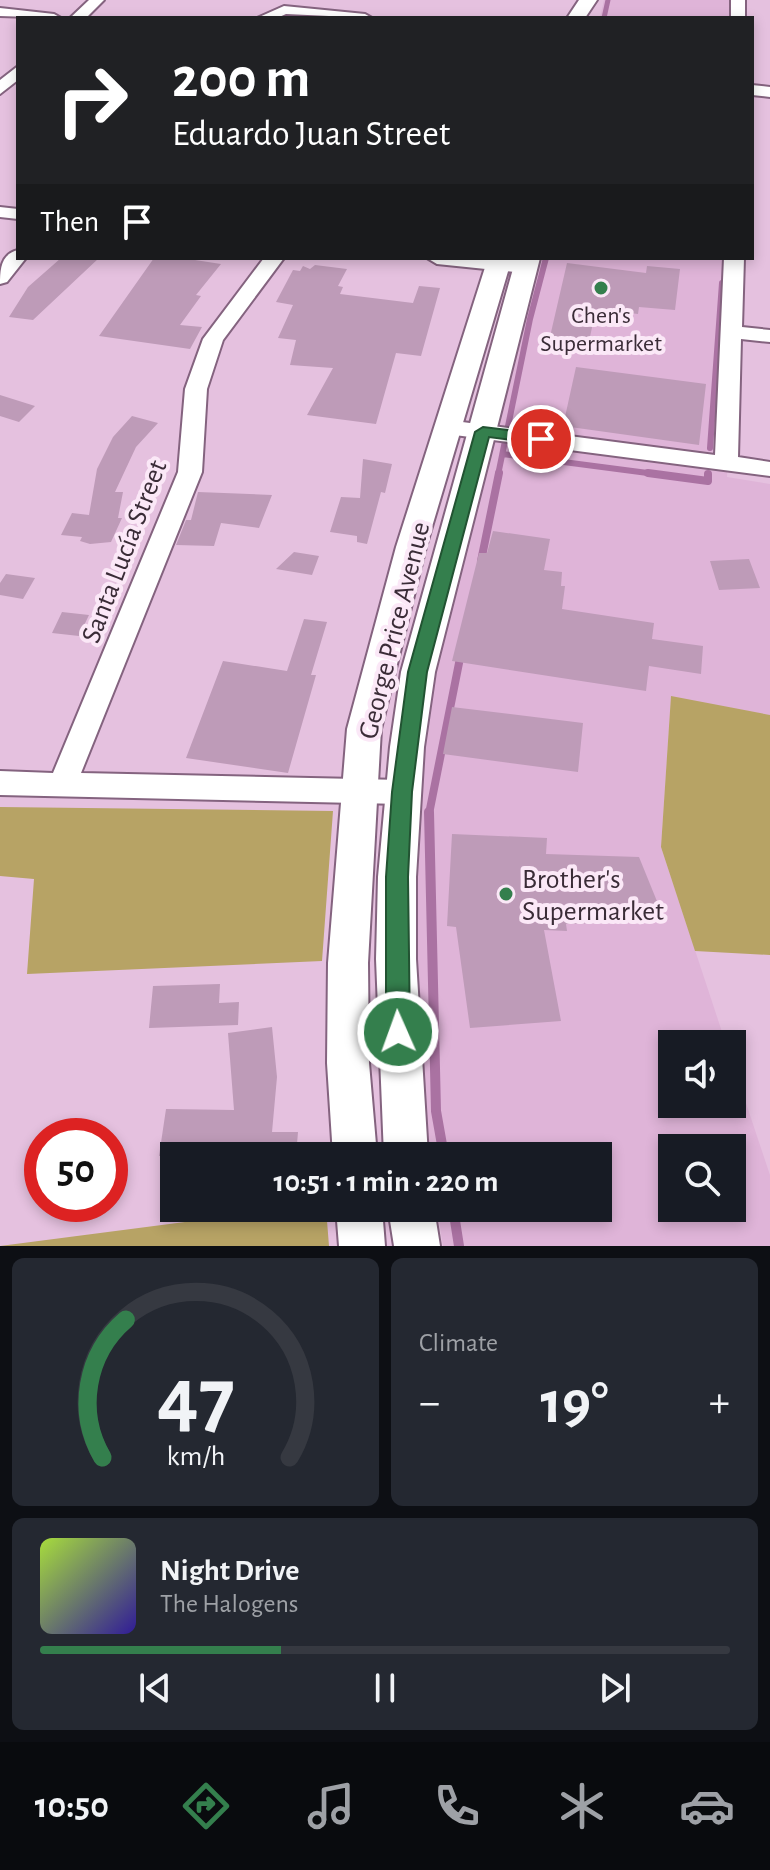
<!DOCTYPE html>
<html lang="en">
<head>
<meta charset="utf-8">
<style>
  :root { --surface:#171b24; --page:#242831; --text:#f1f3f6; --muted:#9ea1a6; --line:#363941; --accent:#347f4d }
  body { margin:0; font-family:"Alegreya Sans",sans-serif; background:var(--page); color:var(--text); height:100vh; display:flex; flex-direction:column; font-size:30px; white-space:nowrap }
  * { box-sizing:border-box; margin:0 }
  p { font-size:26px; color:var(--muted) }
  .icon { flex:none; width:44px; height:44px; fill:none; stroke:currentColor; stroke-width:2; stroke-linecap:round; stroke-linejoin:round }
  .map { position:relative; height:1246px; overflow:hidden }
  .drawer { display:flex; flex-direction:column; gap:12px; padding:12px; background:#0d0f14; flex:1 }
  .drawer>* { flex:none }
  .top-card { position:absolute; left:16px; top:16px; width:738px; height:244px; border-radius:0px; box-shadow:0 4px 12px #0003; background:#202124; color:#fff; overflow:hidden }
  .fabs { position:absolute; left:658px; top:1030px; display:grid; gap:16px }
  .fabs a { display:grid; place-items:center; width:88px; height:88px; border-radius:0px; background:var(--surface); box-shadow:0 4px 12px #0003; font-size:40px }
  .speed { position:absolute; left:24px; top:1118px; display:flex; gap:16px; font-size:40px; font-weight:700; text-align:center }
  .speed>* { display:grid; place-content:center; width:104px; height:104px; border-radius:50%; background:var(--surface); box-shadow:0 4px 12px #0003; line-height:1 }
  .speed .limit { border:12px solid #d22; background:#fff; color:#111 }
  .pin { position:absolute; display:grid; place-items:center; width:68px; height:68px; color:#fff; margin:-34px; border:4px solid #fff; border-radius:50%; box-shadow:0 2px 8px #0007 }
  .me { position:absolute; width:88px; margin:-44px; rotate:358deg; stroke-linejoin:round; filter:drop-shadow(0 0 6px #0008) }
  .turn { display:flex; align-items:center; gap:28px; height:168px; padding:0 24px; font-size:36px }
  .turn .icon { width:104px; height:104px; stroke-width:2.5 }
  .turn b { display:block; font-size:56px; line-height:68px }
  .then { display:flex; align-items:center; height:76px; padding:0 24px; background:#0003; gap:16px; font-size:30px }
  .big { font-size:60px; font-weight:600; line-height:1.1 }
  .drawer .card { flex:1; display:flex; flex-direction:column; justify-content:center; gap:12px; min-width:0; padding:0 28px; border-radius:12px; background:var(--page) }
  .drawer .dial { align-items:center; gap:0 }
  .dial svg { height:208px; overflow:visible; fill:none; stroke:var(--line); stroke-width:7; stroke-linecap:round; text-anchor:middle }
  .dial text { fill:var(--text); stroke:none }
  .song { display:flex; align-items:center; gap:24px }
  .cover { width:96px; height:96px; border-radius:12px; background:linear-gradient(135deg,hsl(80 70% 55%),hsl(250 70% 35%)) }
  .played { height:8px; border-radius:4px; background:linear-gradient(90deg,var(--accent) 35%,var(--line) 35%) }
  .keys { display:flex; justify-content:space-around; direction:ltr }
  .heat { display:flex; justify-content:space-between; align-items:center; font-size:44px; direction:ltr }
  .drawer .tiles { flex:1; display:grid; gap:12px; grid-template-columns:1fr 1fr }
  .card:last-child { grid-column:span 2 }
  .trip { position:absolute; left:160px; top:1142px; width:452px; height:80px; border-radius:0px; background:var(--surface); box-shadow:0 4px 12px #0003; font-weight:600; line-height:80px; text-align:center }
  .menu { display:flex; height:128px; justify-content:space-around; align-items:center; background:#090b0e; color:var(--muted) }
  .menu .icon { width:56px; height:56px }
  .menu .selected { color:var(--accent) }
  .menu b { font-size:36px; color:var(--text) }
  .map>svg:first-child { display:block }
</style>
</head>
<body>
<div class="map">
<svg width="770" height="1246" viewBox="0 0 770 1246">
  <rect width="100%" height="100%" fill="#e5c1df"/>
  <!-- built -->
  <path fill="#dfb4d8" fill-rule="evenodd" d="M604,0H738V18H600Z
    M539,258H735L727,477L770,484V715L671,697L661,847L726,1044H672V1104H732V1061L770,1175V1246H443L437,1208H598V1156H429L410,930L417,805L430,706L449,614ZM672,1148H732V1208H672Z"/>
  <!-- green -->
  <path fill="#b7a365" d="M671,696L770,715V955L695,951L661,847Z
    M0,807L333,811L322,961L27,974L34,879L0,876Z
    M292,1208H326L329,1246H0Z"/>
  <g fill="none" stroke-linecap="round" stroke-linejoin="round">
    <!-- stream-far3 -->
    <path stroke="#aa72a2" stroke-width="5" d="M604,18L608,0"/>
    <!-- stream-far2 -->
    <path stroke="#aa72a2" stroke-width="6" d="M710,448L722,283
      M503,454L663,475
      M498,475L530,319L546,258"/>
    <!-- stream-far1 -->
    <path stroke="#aa72a2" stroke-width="8" d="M648,473L708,481V474
      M481,561L499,473
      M429,814L461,653"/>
    <!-- stream -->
    <path stroke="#aa72a2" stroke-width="10" d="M429,812L436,1111L444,1156
      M453,1208L459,1246"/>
  </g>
  <!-- building -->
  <path fill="#be9bb8" d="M61,258H99L33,320L9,317L28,287Z
    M154,258H182L221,264L196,295L201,296L180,325L202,327L190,349L99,336Z
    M567,263L646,273L647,266L680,269L675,310L639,307L638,314L596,309L588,346L549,341Z
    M315,265L347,269L338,286L343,287L340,294L413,303L419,286L440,288L421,356L396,353L376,424L307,415L333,368L290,365L296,340L278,338L293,305L276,302L293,270L300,271L303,266L310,269Z
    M576,367L706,384L699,445L563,426Z
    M0,395L35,406L19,422L0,416Z
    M132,416L158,423L136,447L115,492H123L118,518H122L111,542L90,544L80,541L82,537L61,535L72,513L89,515L97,469L113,437Z
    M363,459L392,464L385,493L381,492L367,544L357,542V536L330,532L341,497L360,498Z
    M198,492L272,495L259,528L221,523L214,546L176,545L186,520H191Z
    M493,531L550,539L544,570L562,572L561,586H565L562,609L654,623L652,639L703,646L701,674L649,666L646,691L452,661L479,553H487Z
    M294,552L319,556L312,575L276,569Z
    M749,559L760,588L719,590L710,561Z
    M6,574L35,578L23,599L0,595V583Z
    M62,612L89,615L79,636L52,633Z
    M304,619L327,622L311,675H316L288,773L186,758L223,661L287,671Z
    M452,707L583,723L578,772L443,754Z
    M452,834L547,838L546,854L639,857L665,921L566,924L567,931L544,930L561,1021L470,1028L456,927L447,926Z
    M220,984L219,1003L239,1002L238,1025L149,1028L153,986Z
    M272,1027L277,1077L272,1132H298L296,1156H159L166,1109L234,1110L228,1033Z"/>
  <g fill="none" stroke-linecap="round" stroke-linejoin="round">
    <defs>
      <path id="minor" d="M89,0H104L86,18H70Z
        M731,0H745V18H731Z
        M284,6L365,14L372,18L286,14L277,18H257Z
        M0,8L54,14L61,18L0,16Z
        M18,66V80L0,94V80Z
        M752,85L770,87V97L752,95Z
        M0,207L18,209V219L0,217Z
        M18,250V258H26L7,282L0,284C0,269 1,254 18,250Z
        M264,258H284L223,340L207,389L202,472L81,773L402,780L412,784L417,792L412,800L402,804L0,795V771L53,773L178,472L185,389L203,339Z
        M427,258C450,258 520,252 535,267L525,273L437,264Z
        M724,258H744L742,327L770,330V342L741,339L738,457L770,462V476L447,434L439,432L436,427L439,422L447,420L715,455Z"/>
      <path id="major" d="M579,0H597L585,18H567Z
        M488,258H512L426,547L381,729L368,963L369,1063L377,1156H333L327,1063L328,963L347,729L396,547Z
        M516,258H540L435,672L424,747L416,877V959L428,1156H384L376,959L378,877L390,747L401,672Z
        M336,1208H382L385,1246H339Z
        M388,1208H434L440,1246H394Z"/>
    </defs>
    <!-- minor casing -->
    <use href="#minor" stroke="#84637f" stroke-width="4"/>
    <!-- major casing -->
    <use href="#major" stroke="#84637f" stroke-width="4"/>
    <!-- minor -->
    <use href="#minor" fill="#fff" fill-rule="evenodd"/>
    <!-- major -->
    <use href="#major" fill="#fff" fill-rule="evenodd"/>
  </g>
  <!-- route -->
  <path fill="#347f4d" stroke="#225332" stroke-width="2" d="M483,427L541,434L549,439L541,444L489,437L427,672L412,792L408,877L410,1032L407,1040L398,1043L390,1040L386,1032V877L392,792L408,672L475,432Z"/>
  <!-- markers -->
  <g fill="#347f4d" stroke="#fbe8f7" stroke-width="3">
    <circle cx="601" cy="288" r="8"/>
    <circle cx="506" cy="894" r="8"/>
  </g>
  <g text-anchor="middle" stroke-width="8" stroke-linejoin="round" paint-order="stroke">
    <!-- far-poi labels -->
    <g font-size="24" fill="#3a2c37" stroke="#fbe8f7">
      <text x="601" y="323">Chen's<tspan x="601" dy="28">Supermarket</tspan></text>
    </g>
    <!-- street labels -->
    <g font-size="28" fill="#3a2c37" stroke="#fbe8f7">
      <text transform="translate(123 551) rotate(-69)" y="10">Santa Lucía Street</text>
      <text transform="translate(393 630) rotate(-76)" y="10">George Price Avenue</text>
    </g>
    <!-- poi labels -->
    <g font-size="28" fill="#3a2c37" stroke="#fbe8f7" text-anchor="start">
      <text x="522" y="888">Brother's<tspan x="522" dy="32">Supermarket</tspan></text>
    </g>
  </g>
</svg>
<div class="fabs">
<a><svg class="icon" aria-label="sound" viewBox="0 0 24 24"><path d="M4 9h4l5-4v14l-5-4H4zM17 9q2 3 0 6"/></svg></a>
<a><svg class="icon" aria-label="search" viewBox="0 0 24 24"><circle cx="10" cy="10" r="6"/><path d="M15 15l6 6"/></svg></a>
</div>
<div class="speed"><div class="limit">50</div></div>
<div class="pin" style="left:541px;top:439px;background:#d93025"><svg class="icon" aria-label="arrive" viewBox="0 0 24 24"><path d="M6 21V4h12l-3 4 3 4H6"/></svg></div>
<svg class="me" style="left:398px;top:1032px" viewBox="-20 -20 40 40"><circle r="17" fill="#347f4d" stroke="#fff" stroke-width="3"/><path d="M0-11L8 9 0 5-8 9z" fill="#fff"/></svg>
<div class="trip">10:51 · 1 min · 220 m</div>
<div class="top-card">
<div class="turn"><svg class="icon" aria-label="right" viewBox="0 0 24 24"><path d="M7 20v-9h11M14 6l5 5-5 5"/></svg><div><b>200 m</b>Eduardo Juan Street</div></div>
<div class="then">Then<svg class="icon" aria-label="arrive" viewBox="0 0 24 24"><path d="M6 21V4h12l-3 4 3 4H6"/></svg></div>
</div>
</div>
<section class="drawer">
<div class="tiles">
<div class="card dial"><svg viewBox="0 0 100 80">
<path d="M14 69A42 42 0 1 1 86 69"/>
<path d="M14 69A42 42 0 0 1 23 16" stroke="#347f4d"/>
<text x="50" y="56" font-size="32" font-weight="700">47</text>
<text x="50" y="72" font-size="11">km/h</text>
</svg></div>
<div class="card"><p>Climate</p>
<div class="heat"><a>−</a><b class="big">19°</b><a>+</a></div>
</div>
<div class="card">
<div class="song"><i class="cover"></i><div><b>Night Drive</b><p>The Halogens</p></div></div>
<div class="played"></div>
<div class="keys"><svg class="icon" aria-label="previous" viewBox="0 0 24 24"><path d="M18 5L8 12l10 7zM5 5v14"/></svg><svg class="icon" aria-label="pause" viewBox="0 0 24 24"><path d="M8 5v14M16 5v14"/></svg><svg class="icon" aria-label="next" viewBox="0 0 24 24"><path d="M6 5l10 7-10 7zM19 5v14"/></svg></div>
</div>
</div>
</section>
<nav class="menu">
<b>10:50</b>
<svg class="icon selected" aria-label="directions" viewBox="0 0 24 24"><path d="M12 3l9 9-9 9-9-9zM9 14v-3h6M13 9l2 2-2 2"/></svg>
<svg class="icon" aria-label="music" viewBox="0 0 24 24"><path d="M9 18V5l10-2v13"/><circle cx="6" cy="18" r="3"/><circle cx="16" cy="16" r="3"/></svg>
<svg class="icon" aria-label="phone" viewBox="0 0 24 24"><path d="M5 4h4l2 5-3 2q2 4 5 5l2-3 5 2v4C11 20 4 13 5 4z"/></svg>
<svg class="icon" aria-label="climate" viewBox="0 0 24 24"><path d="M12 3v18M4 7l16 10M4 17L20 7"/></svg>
<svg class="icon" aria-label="car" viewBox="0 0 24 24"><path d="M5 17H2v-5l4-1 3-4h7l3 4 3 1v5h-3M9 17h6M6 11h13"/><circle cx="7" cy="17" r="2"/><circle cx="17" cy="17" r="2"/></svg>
</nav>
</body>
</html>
